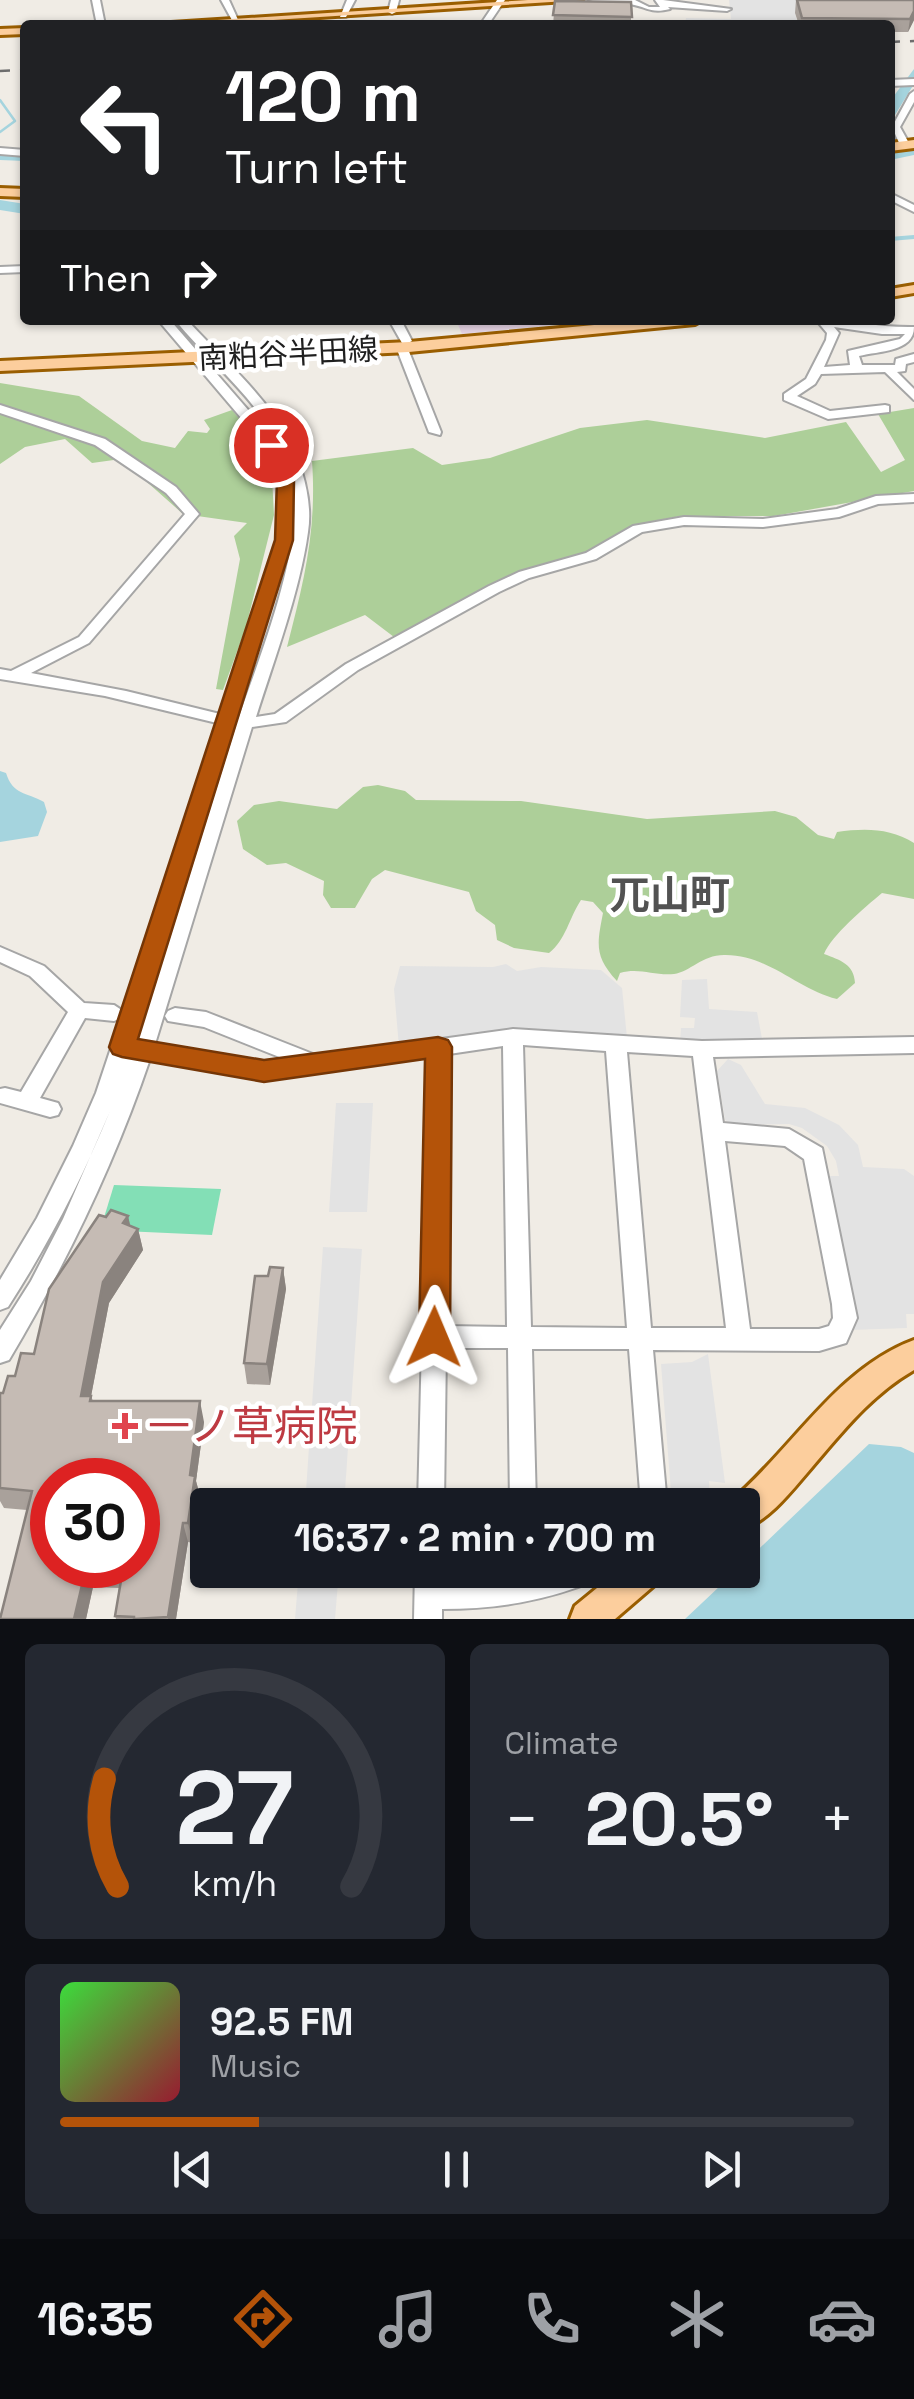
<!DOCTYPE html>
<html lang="en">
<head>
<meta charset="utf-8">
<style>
  :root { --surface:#171b24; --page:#242831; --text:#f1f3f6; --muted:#9ea1a6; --line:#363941; --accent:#b45309 }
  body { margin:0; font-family:"Space Grotesk","Noto Sans JP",sans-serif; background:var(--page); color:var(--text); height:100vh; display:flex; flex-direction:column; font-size:38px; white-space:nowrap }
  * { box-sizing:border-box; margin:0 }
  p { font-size:32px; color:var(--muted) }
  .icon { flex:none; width:55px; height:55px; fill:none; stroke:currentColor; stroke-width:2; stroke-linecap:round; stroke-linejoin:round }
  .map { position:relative; height:1619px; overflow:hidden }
  .side { display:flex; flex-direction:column; gap:25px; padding:25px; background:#0d0f14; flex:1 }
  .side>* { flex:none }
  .top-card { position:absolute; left:20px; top:20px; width:875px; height:305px; border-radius:10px; box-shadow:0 2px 8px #0004; background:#202124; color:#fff; overflow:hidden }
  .speed { position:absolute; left:30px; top:1458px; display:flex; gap:20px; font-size:50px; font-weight:700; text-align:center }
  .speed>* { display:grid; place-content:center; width:130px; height:130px; border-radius:50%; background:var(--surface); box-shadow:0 2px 8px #0004; line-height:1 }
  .speed .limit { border:15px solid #d22; background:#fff; color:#111 }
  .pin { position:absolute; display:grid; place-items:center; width:85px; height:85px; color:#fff; margin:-42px; border:5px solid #fff; border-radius:50%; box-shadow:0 2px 10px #0007 }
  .me { position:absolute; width:110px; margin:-55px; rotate:1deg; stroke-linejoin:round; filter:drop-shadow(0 0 8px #0008) }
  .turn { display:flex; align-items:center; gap:35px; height:210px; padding:0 40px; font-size:45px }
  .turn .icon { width:130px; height:130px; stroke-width:2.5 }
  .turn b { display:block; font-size:70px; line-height:85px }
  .then { display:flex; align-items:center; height:95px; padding:0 40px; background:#0003; gap:20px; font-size:38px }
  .big { font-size:75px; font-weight:700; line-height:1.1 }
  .side .card { flex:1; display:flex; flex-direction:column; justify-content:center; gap:15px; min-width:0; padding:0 35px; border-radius:15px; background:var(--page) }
  .side .dial { align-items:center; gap:0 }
  .dial svg { height:260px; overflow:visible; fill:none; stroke:var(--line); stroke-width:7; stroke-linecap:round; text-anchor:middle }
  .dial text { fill:var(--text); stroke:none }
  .song { display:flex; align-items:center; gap:30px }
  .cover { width:120px; height:120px; border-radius:15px; background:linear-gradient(135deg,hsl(120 70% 55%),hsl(350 70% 35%)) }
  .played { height:10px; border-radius:5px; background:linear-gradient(90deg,var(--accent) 25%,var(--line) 25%) }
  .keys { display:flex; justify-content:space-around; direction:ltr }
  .heat { display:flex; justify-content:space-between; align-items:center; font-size:55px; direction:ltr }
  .side .tiles { flex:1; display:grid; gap:25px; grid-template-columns:1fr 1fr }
  .card:last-child { grid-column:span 2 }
  .trip { position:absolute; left:190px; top:1488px; width:570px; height:100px; border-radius:10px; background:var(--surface); box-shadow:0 2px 8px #0004; font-weight:700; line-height:100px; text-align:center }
  .tab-bar { display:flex; height:160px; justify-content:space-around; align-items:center; background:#090b0e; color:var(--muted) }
  .tab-bar .icon { width:70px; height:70px }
  .tab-bar .current { color:var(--accent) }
  .tab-bar b { font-size:45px; color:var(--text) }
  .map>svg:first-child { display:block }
</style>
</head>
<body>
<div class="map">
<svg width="914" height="1619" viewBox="0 0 914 1619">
  <rect width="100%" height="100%" fill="#f0ece5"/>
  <!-- industrial -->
  <path fill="#e9d7e7" d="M456,320H603L462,334Z"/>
  <!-- forest -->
  <path fill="#adcf99" d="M0,383L79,396L142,441L175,448L188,431L207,433L210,429L204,420L232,410L251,432L239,435L240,444L259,441L272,477L274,515L246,627L223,690L216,689L240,559L234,536L247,523L183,514L121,459L92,463L65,439L25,447L0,464Z
    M914,408V491L774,516H681L654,521L581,554L512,574L394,637L365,615L287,647C304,581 317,530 312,461L413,448L442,465L490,458L580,428L647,420L765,438L846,422L881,472L905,460L878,414Z
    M378,785L405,791L416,800L521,801L647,819L775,811L796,817L818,835L834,839L837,832C865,828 890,828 914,843V899L882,893C864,908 832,935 824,954C840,960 854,964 855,983L837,999C798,990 768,954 724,955C702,955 690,972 674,974C654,976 639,967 620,973L617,981C594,956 597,944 603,913L593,902L581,900C569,918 566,940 549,953L514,948L497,940L495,925L476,911L469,892L385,870L372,879L355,908H331L323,895L324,881L286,863L267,865L243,849L237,821L254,805L279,801L337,809L363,787Z"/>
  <!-- pitch -->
  <path fill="#83dfb6" d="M114,1185L221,1189L212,1235L123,1231L102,1224Z"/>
  <!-- parking -->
  <path fill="#e3e3e3" d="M729,0H812L795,13L798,25H631L685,24L686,18L731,19Z
    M506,964L517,971L541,967L601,970L622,988L627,1038L399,1047L394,989L400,966L493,967Z
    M707,979L709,1009L757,1012L763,1044L680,1043L681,1028H694L695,1018L680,1017L682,980Z
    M728,1059L741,1065L765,1104L805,1108L839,1125L858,1145L863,1167L904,1169L914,1176V1314H906L907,1328L851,1330L825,1176H839L836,1161L827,1146L802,1128L789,1124L734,1125L725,1120L717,1071Z
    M336,1103H373L367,1212H329Z
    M323,1247L362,1249L344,1505H305Z
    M708,1354L725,1483L709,1481L710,1505H672L661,1364L692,1362Z
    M299,1570H339L335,1619H295Z"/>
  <!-- water -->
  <path fill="#a5d4de" d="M0,771L6,773C13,795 26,792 44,802L47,812L38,836L0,842Z
    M869,1444L901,1447L914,1453V1619H685L737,1570H742L743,1564Z"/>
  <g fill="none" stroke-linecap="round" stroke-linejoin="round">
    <!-- stream-far1 -->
    <path stroke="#a5d4de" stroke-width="2.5" d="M0,100L15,121L0,132"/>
    <!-- stream -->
    <path stroke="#a5d4de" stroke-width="4" d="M890,239L914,237"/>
    <!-- river -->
    <path fill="#a5d4de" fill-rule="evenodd" d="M914,69V84L895,115L890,116V101Z
      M914,147V155L890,160V152Z
      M0,152L25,153V161L0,160Z
      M0,200L25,204V214L0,210Z"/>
    <defs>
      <path id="minor" d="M92,0H100L105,25H97Z
        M221,0H229L239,22H233Z
        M347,0H355L346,17H340Z
        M391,0H399L396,12L392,14L388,12Z
        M497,0H505L488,25H480Z
        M589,0H635L649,7H660L655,0H663L731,9L727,11L668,7L670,9C651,14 647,7 630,4C617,1 602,4 589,0Z
        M385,23H390L391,25H381Z
        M914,79V85L890,86V80Z
        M914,91V102L900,127L910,145L905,148L900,145L892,127L910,94Z
        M0,148L25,150V156L0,154Z
        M890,193L914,205V212L890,200Z
        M25,266V272L0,273V267Z
        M158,320H170L276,442L288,470C271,408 214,368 175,320H187C221,357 262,392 287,436C302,464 313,501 308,532C300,591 274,660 256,717L275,714L346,664L489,586L519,572L586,553L633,526L684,517L763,519L837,509L876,496L914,494V502L878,504L839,517L763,527L684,525L642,532L596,559L529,578L499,592L358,670L286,722L252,727L155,1044L264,1063L287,1060L204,1027L168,1021L165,1016L168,1011L175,1008L206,1012L318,1056L513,1029L702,1041L914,1037V1053L713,1057L723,1123L789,1129L822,1148L857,1318L846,1343L819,1351L653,1350L667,1505H641L629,1349H532L536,1505H510L508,1348H446L444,1505H418L429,1056L264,1079L150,1059C114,1165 66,1264 9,1360L0,1363V1330L31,1281L63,1219L110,1111C82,1179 48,1245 8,1307L0,1310V1280L37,1218L73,1146L96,1093L121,1018L114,1021L85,1018L40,1098L58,1103L61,1109L58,1115L50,1117L0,1103V1089L5,1088L21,1092L68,1012L30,976L0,962V947L44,966L84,1003L114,1005L123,1011L217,723L105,696L0,679V669L11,671L79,637L185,514L166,493L95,445L0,413V405L105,439L176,487L199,514L89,643L31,673L126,691L220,714L277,541L278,480L265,446ZM292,487C305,545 259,658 239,717L236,716L291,541ZM233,726H236L167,948L134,1042ZM523,1045L606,1051L627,1328L531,1327ZM503,1046L507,1327L446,1326L449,1054ZM627,1052L693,1056L726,1328H651ZM725,1141L785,1146L804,1159L832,1304L833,1318L829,1326L819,1329H750Z
        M389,320H401L412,341L406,344L441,432L440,435L429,432L396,347L402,343Z
        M816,320C849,320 881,328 914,327C914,352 879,351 859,356L862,365H895L896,359L914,354V362L906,364L905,371L897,372L914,389V400L885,372L821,374L815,384L797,396L830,411L885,405L889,406V412L828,419L784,400V394L806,379L826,340L827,333ZM834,327L882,334H905L900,339L848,351L850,365L824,367L839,333Z
        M415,1570H443L442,1581L509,1579L549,1570H601L597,1580C545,1601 497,1609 442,1609V1619H414Z"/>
      <path id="major" d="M528,0H582L196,25H140Z
        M25,28V34L0,35V29Z
        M914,140V148L890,151V143Z
        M0,188L25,189V197L0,196Z
        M914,285V293L890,297V289Z
        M648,320H702L695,324L409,352L0,371V361L409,342Z
        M914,1340V1370C872,1394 843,1431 812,1467C792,1490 771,1519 742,1530V1505H729L730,1502C792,1450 836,1369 914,1340Z
        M619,1570H663L658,1582L615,1619H570L575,1606Z"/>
    </defs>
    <!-- minor casing -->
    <use href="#minor" stroke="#a6a6a6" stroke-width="4"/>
    <!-- major casing -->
    <use href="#major" stroke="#9a5e00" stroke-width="6"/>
    <!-- minor -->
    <use href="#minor" fill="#fff" fill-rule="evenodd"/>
    <!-- major -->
    <use href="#major" fill="#fcce9d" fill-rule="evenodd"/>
    <!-- rail -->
    <path stroke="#6d6d6d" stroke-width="2.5" stroke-dasharray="10 10" stroke-linecap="butt" d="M890,42L914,41
      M0,71L25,70"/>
  </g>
  <!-- wall -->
  <path fill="#a9a19b" d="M796,0H914V20L908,32H890V25H799L795,13Z
    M555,1L631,2V25H553Z
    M128,1216L130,1226L138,1229L143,1250L109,1303L91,1396L93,1401L204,1422L196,1481L200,1496L193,1543L188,1542L176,1619H116L115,1616L119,1588L93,1587L86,1619H0L27,1510L4,1508L0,1501V1393H3L34,1354L106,1217Z
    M283,1268L286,1289L270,1385L247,1384L244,1363L268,1276Z"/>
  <!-- shaded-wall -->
  <path fill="#8a837e" d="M914,11V20L908,32L910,19Z
    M128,1216L133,1237L138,1229L143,1250L109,1303L87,1417L81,1396L103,1282L123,1223Z
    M283,1268L286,1289L270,1385L267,1364Z
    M200,1401L204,1422L196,1481L200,1496L193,1543L188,1523L190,1475Z
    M183,1523L188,1542L176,1619H168Z
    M86,1568L93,1587L86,1619H74Z"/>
  <!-- building -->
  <path fill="#c5bbb4" stroke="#8a837e" stroke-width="2.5" fill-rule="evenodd" d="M797,0H914V11L910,19L802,18Z
    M555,1L631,2L632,17L553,15Z
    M111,1210L128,1216L123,1223L138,1229L103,1282L81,1396H91L90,1401H200L190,1475L195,1476L188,1523H183L168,1617L134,1619V1617L115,1616L123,1569L86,1568L74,1619H0L32,1491L0,1488V1393H3L8,1376H15L21,1353L34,1354L49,1289L99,1215L106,1217ZM52,1480H138V1565H52Z
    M270,1267L283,1268L267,1364L244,1363L255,1276H268Z"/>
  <!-- route -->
  <path fill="#b45309" stroke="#753606" stroke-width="2.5" d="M265,441H277L294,480L293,540L138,1039L264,1060L438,1037L448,1040L452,1047L450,1337L446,1347L434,1351L423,1347L419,1337L425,1059L264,1082L122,1057L113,1054L109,1047L275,540L277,480L263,445Z"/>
  <!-- markers -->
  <path fill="#e0444e" stroke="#fff" stroke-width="4" d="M120 1411h10v10h10v10h-10v10h-10v-10h-10v-10h10z"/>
  <g text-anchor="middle" stroke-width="9" stroke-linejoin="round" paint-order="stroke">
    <!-- far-street labels -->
    <g font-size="30" fill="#1f1f1f" stroke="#fff">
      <text transform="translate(288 354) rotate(-3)" y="10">南粕谷半田線</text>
    </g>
    <!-- quarter labels -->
    <g font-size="40" font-weight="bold" fill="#525252" stroke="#fff">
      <text x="670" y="909">兀山町</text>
    </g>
    <!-- near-health labels -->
    <g font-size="42" fill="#be3a42" stroke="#fff" text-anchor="start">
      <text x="148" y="1441">一ノ草病院</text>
    </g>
  </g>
</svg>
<div class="speed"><div class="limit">30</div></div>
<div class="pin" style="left:271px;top:445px;background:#d93025"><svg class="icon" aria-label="arrive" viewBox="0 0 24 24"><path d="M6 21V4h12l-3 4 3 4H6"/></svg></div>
<svg class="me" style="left:434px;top:1337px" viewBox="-20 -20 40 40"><path d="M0-17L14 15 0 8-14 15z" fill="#b45309" stroke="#fff" stroke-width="4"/></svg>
<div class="trip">16:37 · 2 min · 700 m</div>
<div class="top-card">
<div class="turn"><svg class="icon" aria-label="left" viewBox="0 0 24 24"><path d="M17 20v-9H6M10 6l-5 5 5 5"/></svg><div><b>120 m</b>Turn left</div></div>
<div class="then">Then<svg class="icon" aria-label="right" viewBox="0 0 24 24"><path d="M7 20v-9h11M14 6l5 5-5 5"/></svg></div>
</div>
</div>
<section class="side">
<div class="tiles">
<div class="card dial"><svg viewBox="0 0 100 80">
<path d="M14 69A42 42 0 1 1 86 69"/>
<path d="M14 69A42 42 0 0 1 10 36" stroke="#b45309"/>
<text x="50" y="56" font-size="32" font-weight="700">27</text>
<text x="50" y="72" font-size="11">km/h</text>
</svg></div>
<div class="card"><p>Climate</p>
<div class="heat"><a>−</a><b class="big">20.5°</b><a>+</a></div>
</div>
<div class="card">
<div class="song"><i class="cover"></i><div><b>92.5 FM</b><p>Music</p></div></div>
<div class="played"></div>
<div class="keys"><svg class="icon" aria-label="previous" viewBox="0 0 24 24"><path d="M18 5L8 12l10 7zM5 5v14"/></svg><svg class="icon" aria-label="pause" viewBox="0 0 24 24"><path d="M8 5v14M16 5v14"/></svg><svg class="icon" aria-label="next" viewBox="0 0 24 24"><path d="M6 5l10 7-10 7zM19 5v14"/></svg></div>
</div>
</div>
</section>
<nav class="tab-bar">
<b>16:35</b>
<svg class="icon current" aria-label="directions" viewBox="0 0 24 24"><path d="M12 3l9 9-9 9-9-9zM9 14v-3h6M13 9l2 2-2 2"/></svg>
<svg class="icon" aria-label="music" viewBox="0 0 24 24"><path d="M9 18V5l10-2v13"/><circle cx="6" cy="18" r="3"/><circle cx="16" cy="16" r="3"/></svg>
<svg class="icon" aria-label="phone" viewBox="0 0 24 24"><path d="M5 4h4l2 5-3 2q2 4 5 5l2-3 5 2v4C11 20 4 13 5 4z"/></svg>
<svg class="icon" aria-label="climate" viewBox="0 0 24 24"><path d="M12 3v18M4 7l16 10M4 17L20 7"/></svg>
<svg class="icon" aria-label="car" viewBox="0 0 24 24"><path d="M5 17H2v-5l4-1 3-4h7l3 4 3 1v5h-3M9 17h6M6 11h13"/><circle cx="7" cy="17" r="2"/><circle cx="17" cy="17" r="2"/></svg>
</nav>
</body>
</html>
